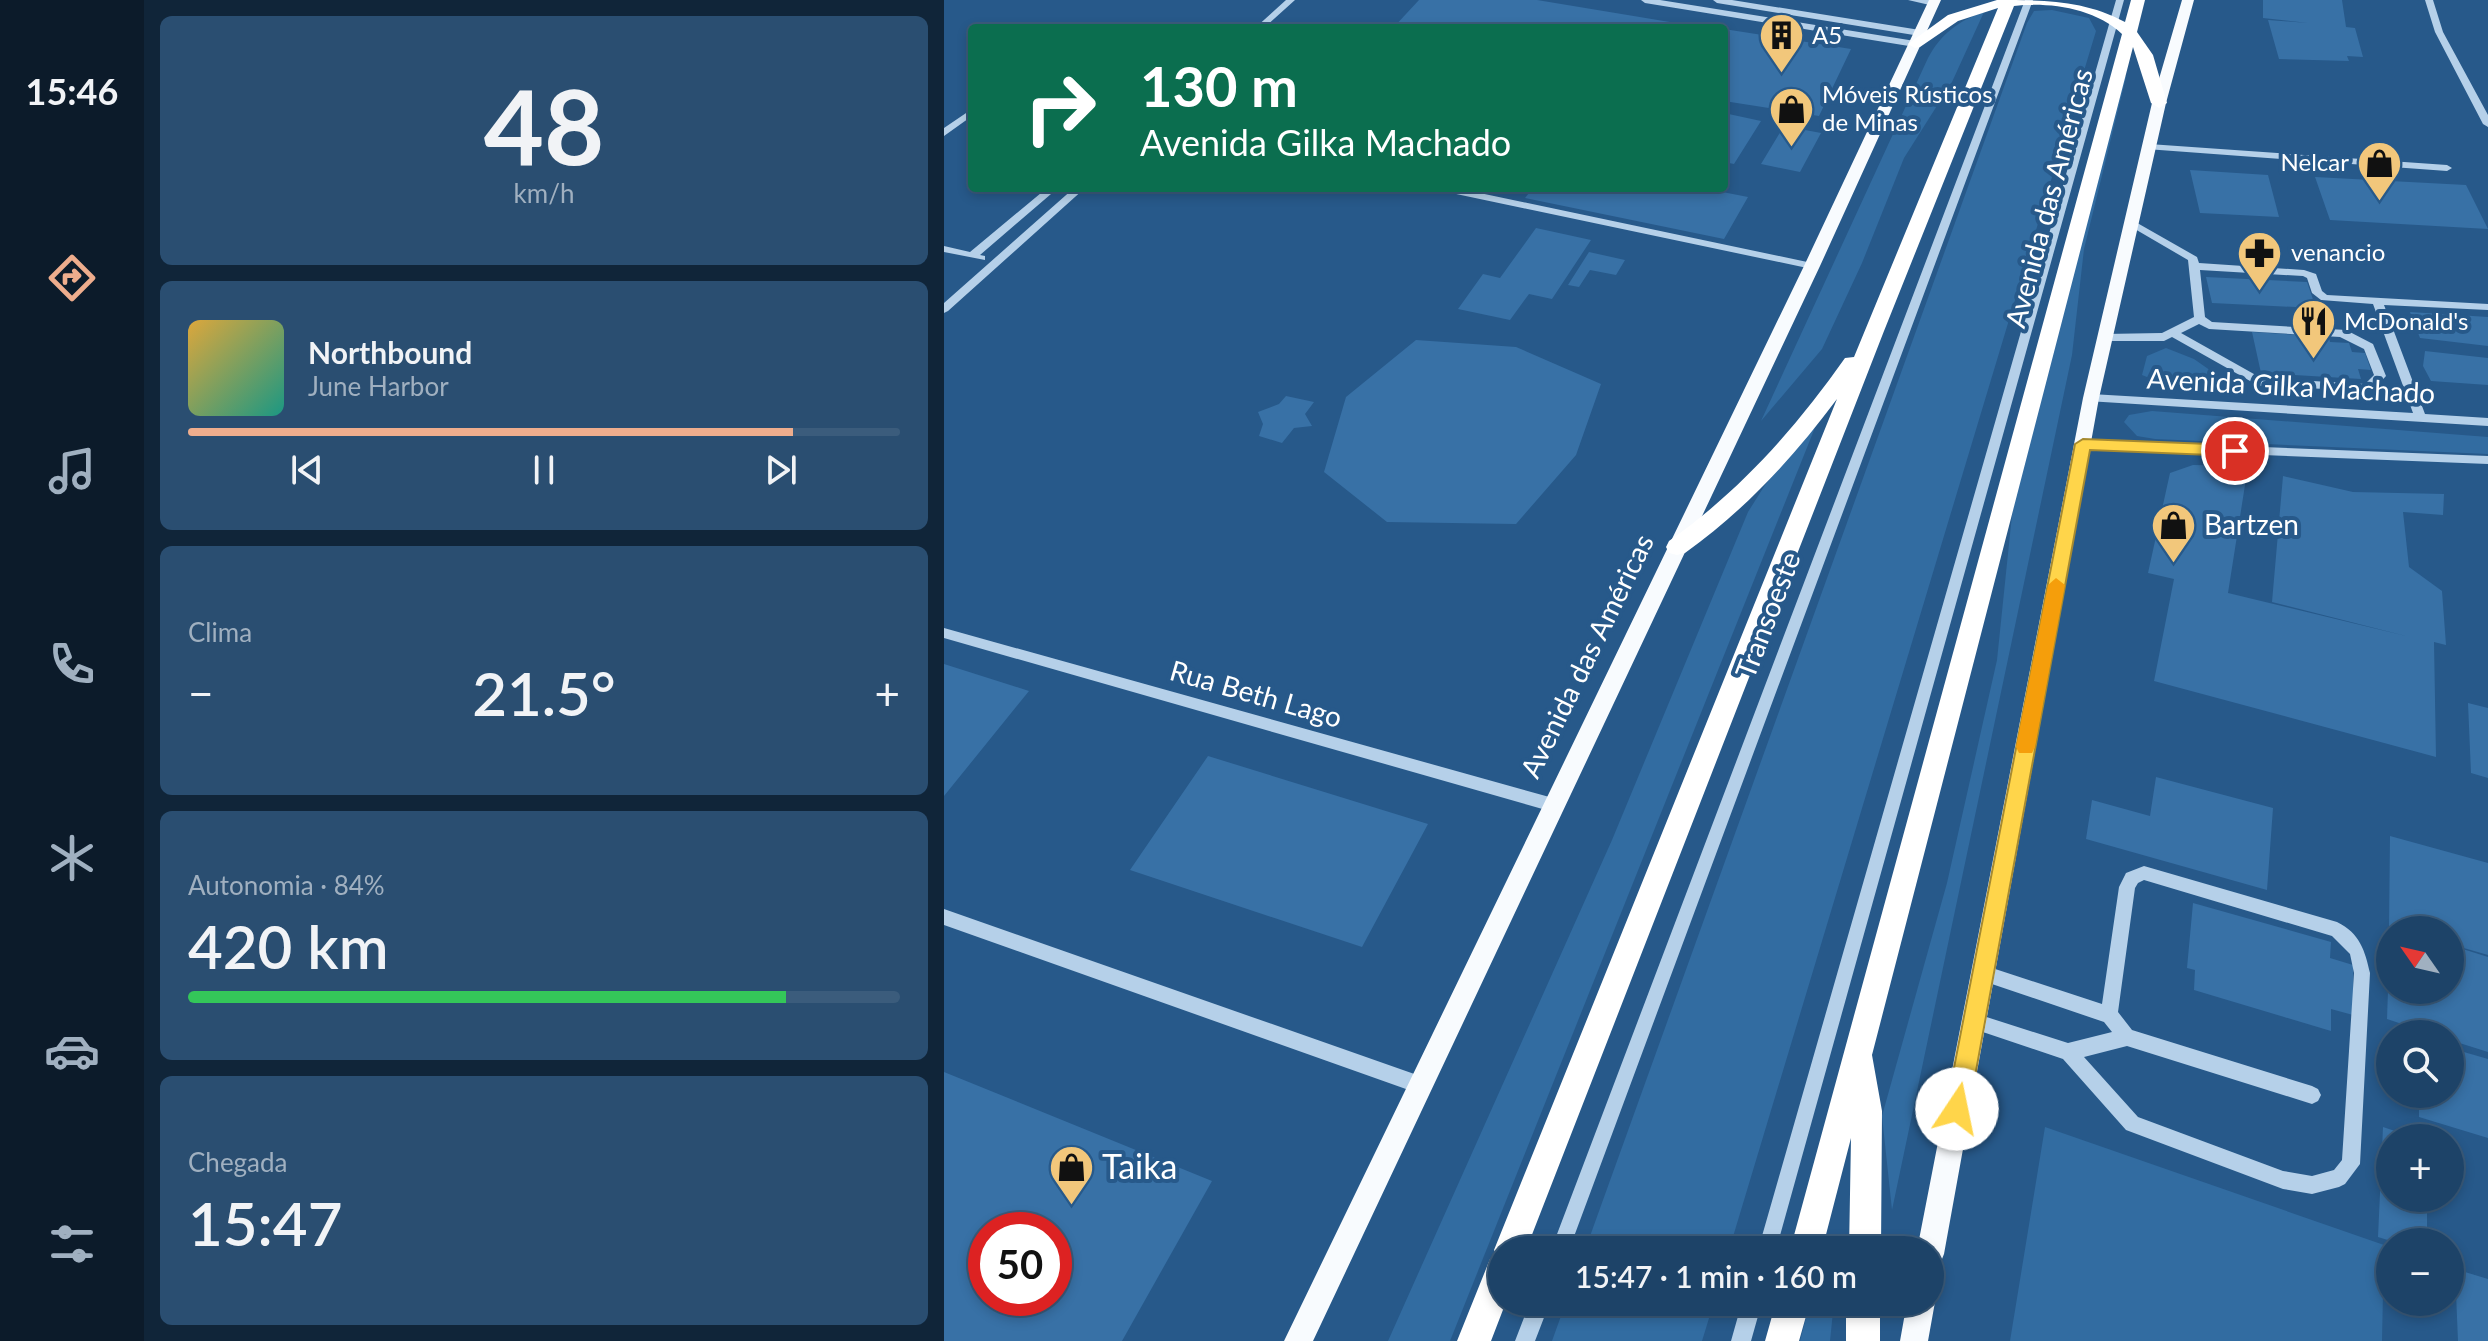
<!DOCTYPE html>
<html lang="pt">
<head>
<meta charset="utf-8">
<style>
  :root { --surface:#1d4368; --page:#2a4e71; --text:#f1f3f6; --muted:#a0b0c0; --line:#3b5c7c; --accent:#eead8d }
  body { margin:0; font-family:Lato,sans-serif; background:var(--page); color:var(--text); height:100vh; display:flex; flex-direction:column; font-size:30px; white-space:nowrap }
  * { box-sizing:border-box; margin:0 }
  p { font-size:26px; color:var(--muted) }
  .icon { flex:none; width:44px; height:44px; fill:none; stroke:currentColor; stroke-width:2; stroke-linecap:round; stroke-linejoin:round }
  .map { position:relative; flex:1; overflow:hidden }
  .sheet { display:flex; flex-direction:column; gap:16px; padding:16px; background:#102539; width:800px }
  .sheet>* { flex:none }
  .top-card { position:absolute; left:24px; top:24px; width:760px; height:168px; border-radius:8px; box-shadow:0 4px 12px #0003,0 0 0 2px var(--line); background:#0b6e4f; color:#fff; overflow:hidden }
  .needle { width:52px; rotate:304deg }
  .buttons { position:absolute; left:1432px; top:916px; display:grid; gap:16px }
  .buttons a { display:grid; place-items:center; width:88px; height:88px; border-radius:50%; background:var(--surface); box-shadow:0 4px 12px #0003,0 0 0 2px var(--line); font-size:40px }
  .speed { position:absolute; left:24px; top:1212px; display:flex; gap:16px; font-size:40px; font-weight:700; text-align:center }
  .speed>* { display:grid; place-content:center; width:104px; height:104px; border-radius:50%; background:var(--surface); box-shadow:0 4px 12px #0003,0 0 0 2px var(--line); line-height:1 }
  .speed .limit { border:12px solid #d22; background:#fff; color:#111 }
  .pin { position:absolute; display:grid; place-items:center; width:68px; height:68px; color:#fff; margin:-34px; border:4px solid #fff; border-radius:50%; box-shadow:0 2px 8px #0007 }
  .me { position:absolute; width:88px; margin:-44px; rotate:11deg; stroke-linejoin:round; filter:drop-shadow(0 0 6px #0008) }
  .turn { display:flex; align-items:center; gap:28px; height:168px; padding:0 40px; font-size:36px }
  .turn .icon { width:104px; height:104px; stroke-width:2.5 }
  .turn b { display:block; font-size:56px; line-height:68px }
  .big { font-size:60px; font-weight:600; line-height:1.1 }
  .sheet .widget { flex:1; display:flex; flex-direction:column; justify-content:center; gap:12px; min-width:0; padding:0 28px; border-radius:12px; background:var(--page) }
  .sheet .dial { align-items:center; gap:0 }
  .dial b { font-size:104px; line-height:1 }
  .song { display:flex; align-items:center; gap:24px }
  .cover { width:96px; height:96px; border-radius:12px; background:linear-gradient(135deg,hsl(40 70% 55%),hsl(170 70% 35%)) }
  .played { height:8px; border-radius:4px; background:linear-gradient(90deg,var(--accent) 85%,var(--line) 85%) }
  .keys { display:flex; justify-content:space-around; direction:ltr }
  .heat { display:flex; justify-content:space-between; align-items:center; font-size:44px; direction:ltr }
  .charge { height:12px; border-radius:6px; background:linear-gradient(90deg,#34c759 84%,var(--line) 0) }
  .trip { position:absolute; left:544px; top:1236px; width:456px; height:80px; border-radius:40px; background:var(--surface); box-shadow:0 4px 12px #0003,0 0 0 2px var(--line); font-weight:600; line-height:80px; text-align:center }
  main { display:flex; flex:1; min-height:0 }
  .menu { display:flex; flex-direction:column; width:144px; justify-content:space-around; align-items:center; background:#0c1b2a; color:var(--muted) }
  .menu .icon { width:56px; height:56px }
  .menu .active { color:var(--accent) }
  .menu b { font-size:36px; color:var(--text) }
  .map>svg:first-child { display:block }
</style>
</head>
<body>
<main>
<nav class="menu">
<b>15:46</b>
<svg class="icon active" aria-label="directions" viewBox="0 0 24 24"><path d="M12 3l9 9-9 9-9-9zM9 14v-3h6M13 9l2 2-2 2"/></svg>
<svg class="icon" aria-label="music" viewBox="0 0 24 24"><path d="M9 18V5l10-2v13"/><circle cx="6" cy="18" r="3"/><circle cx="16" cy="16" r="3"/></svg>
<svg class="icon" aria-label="phone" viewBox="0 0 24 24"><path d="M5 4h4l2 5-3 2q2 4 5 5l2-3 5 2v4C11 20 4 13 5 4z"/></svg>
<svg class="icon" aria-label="climate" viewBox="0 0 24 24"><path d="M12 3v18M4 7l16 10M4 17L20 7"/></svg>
<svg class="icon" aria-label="car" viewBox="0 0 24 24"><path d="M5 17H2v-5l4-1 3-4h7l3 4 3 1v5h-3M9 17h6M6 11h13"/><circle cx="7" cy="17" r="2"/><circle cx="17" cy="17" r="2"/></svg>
<svg class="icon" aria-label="filters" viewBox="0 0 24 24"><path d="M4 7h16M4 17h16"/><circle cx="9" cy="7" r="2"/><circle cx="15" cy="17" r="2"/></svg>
</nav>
<section class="sheet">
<div class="widget dial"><b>48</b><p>km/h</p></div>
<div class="widget">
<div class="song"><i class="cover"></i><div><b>Northbound</b><p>June Harbor</p></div></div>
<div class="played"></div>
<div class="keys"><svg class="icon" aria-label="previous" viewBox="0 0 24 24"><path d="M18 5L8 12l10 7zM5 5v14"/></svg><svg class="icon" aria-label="pause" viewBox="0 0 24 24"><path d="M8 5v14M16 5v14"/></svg><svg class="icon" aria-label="next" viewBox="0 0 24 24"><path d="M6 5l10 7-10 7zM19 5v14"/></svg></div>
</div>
<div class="widget"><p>Clima</p>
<div class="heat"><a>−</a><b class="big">21.5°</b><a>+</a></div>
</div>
<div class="widget"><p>Autonomia · 84%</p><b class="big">420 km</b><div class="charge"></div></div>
<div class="widget"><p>Chegada</p><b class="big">15:47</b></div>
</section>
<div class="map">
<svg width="1544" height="1341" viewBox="0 0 1544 1341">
  <rect width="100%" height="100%" fill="#27598a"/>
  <!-- green -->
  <path fill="#326ca1" d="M1108,10L1145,18L1152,31L785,1250H641L1083,23L1090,11Z
    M1040,12L1008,82L960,158L918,263L878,349L817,421L984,58C997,34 1014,21 1040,12Z
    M1178,70L1182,77L1140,249L1128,355L948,1210L938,1116L1003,883L1053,660L1068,515L1081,452Z
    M1222,348L1250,359L1270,373L1258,387L1220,384L1198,375L1203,356Z
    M1208,411L1544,437V454L1211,439L1193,436L1180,422L1185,415Z
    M872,425L506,1341H444L668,840L804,512L821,485Z
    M1101,1127L1440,1245L1438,1341H1066Z
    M622,1302H770L758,1341H608Z
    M866,1302H890L886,1341H856Z"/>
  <!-- building -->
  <path fill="#3871a6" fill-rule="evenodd" d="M475,0H593L762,28H449Z
    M1319,0H1398L1402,27L1411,28L1419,57L1403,56L1405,61L1335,59L1324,20L1364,23L1319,18Z
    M780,29L907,49L875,116L780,101Z
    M780,113L817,121L790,164L780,162Z
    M840,126L877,133L856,172L817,164Z
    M1246,170L1324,175L1335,217L1256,213Z
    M1371,177L1522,185L1544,229L1386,220Z
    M589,188H758L804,197L780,239L581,198Z
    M592,228L647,240L608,299L585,294L566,320L514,309L539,274L556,278Z
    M645,252L681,260L672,275L646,270L635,287L624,285Z
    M1262,277L1363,282L1372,308L1268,303Z
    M1466,312L1544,317V346L1476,338Z
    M1308,332L1385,337L1386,342L1405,343L1408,352L1421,353L1427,370L1414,369L1417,379L1317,373Z
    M472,340L572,347L657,384L632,455L572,524L443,522L380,472L402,397Z
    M1481,351L1544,358V385L1487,381L1479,366Z
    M342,396L370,402L361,414L368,426L350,428L338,443L315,436L319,424L314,412L335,404Z
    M1279,424L1308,425L1311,437L1282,435Z
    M1249,465L1304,466L1284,593L1462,636L1328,602L1339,476L1409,492L1500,494L1499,515L1459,512L1465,567L1498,591L1502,645L1490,642L1492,757L1210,681L1230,579L1204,573L1226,473Z
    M0,664L85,691L0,796Z
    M1524,703L1544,708V778L1527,773Z
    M264,756L484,824L418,947L186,870Z
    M1212,777L1329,808L1323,890L1142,839L1148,800L1206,816Z
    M1446,836L1544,863V955L1506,944V930H1445Z
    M1249,903L1387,942L1386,958L1409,965V1015L1387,1009V1031L1250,990L1251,970L1243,968Z
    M1506,945L1544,957V1052L1506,1040V1034H1488L1443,1019L1444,990H1506Z
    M1506,1048L1544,1059V1138L1475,1117V1094H1506Z
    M0,1072L268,1181L178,1341H0ZM42,1230H110V1298H42Z
    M1439,1127L1469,1137L1446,1138V1198H1483V1242H1450L1434,1237Z
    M1511,1269L1544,1279V1341H1514Z"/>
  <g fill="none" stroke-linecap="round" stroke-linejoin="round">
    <!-- minor -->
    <path fill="#b5d0e9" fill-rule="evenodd" d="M342,0H351L320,28H311Z
      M697,0H716L971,41L975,44L971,47L701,3Z
      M769,0H788L976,30L980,33L976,36L773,3Z
      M964,0H986L994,3L990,6Z
      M1081,0H1089L625,1250H607Z
      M1172,0H1180L832,1250H814Z
      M1481,0H1489L1499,32L1544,115V127L1539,124L1491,32Z
      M28,109V116L0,136V128Z
      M1205,144L1503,165L1508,168L1503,171L1202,149V145Z
      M103,188H114L36,255L41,256V260L0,252V246L26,252Z
      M130,188H141L4,311L0,313V303Z
      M493,188H512L868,263L873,266L868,269L498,191Z
      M1188,220L1253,257L1255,263L1360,270L1372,274L1378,291L1383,295L1544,304V310L1440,305L1481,414L1544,418V426L1143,401V395L1147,394L1469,413L1429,304L1377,300L1368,293L1363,278L1359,276L1256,270L1261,317L1268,322L1402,330L1429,344L1442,376L1428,391L1315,386L1228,337L1220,341H1157L1155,338L1161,334L1218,333L1250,317L1244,260L1184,225V221ZM1255,324L1265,329L1396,337L1420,349L1430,375L1421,384L1317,378L1237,333Z
      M1139,440L1544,456V464L1139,448L1133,444Z
      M0,628L609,798L614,800L617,805L614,810L609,812L0,638Z
      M1200,866L1393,922C1416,933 1421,951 1426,973L1416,1164L1401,1184L1395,1187L1368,1194L1339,1189L1182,1130L1119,1059L1024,1027L1022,1021L1024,1015L1030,1013L1124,1043L1168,1032L1160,1022L1039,981L1033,979L1031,973L1033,967L1039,965L1158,1004L1175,887L1182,873ZM1200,880L1388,936L1406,954L1410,973L1398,1160L1390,1170L1368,1176L1339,1171L1194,1117L1140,1057L1183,1046L1368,1104L1374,1101L1377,1095L1374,1089L1368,1086L1188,1030L1174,1012L1191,888L1194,883Z
      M0,909L476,1076L482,1079L485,1085L482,1091L476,1094L0,925Z
      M586,1302H606L591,1341H571Z
      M798,1302H818L807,1341H787Z"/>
    <!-- major -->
    <path fill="#f8fbfe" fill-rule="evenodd" d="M985,0H997L876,266L369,1341H340L860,266Z
      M1238,0H1250L1222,103L1155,398L1000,1254L996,1264L986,1268V1250H973L1139,398L1208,103Z
      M987,1292L991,1302L984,1341H956L963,1302H986Z"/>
    <!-- highway -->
    <path fill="#fff" fill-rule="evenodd" d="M1053,0C1099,0 1141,0 1181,22L1187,0H1201L1193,32L1209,55L1223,103L1215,108L1207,103L1189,47L928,1055L938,1111L937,1250H905L907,1138L878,1250H846L1178,34C1150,8 1105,2 1070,6L940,331L582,1250H558V1302H562L547,1341H513L546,1259L553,1257L550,1250L893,399C849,458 801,510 741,553L733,555L725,553L722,547L725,541C796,491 851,429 901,358L910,357L1054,8L1014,21L976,47L971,48L964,44L1004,15Z
      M832,1302H866L855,1341H821Z
      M902,1302H936V1341H902Z"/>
  </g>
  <!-- route -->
  <path fill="#ffd54a" stroke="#a68a30" stroke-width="2" d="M1139,439L1291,445L1299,451L1291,456L1146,450L1025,1109L1022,1117L1013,1120L1005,1117L1002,1109L1131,444Z"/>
  <!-- slow -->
  <path fill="#f59e0b" d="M1112,578L1121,585L1091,747L1088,753H1075L1072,747L1104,585Z"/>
  <!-- icons -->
  <defs>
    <symbol id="building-pin" viewBox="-11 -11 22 30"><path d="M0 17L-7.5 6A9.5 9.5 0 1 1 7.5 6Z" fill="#f2c77b" stroke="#27598a"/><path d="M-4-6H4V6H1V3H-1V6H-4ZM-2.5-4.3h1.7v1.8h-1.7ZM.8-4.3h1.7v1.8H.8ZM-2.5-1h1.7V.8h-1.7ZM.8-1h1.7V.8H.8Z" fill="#111"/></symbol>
    <symbol id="shop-pin" viewBox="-11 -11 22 30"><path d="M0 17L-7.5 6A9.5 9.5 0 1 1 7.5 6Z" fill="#f2c77b" stroke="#27598a"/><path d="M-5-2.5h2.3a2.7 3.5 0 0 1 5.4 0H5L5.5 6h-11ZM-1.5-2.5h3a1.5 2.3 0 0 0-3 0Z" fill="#111"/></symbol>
    <symbol id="pharmacy-pin" viewBox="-11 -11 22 30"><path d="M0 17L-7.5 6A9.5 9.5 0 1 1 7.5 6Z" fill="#f2c77b" stroke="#27598a"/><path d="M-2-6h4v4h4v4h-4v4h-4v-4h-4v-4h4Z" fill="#111"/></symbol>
    <symbol id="restaurant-pin" viewBox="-11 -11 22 30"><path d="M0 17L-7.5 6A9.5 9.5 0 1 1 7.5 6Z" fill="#f2c77b" stroke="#27598a"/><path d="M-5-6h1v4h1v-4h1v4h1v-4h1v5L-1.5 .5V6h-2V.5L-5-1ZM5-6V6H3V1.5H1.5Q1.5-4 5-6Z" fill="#111"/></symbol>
  </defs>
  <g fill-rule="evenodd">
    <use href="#building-pin" x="812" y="10" width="51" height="69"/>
    <use href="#shop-pin" x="822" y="84" width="51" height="69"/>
    <use href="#shop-pin" x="1410" y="138" width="51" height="69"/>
    <use href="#pharmacy-pin" x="1290" y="228" width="51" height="69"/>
    <use href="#restaurant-pin" x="1344" y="296" width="51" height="69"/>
    <use href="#shop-pin" x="1204" y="500" width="51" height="69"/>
    <use href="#shop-pin" x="102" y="1142" width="51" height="69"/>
  </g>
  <g text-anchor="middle" stroke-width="8" stroke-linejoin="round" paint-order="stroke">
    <!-- far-poi labels -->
    <g font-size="24" fill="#fff" stroke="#27598a" text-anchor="start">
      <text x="868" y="44">A5</text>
      <text x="878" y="103">Móveis Rústicos<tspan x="878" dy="28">de Minas</tspan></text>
      <text x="1405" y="171" text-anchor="end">Nelcar</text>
      <text x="1347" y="261">venancio</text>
      <text x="1400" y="330">McDonald's</text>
    </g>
    <!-- street labels -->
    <g font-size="28" fill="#fff" stroke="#27598a">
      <text transform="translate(1105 198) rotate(-75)" y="10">Avenida das Américas</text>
      <text transform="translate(1347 386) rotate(3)" y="10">Avenida Gilka Machado</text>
      <text transform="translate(824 615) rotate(-69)" y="10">Transoeste</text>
      <text transform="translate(643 656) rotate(-64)" y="10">Avenida das Américas</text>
      <text transform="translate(312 694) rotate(16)" y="10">Rua Beth Lago</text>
    </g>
    <!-- poi labels -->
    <g font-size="28" fill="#fff" stroke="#27598a" text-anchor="start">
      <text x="1260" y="535">Bartzen</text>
    </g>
    <!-- near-poi labels -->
    <g font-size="34" fill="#fff" stroke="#27598a" text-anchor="start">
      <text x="158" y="1179">Taika</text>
    </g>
  </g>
</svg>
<div class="buttons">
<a><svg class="needle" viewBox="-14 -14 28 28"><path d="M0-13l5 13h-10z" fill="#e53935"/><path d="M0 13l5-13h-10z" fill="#a0b0c0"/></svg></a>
<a><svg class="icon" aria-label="search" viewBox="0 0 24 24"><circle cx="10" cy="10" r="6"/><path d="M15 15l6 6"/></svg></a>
<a>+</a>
<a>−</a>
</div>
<div class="speed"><div class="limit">50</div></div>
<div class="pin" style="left:1291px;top:451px;background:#d93025"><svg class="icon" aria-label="arrive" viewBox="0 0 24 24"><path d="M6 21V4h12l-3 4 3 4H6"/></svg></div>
<svg class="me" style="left:1013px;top:1109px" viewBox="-20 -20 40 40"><circle r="19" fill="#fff"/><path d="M0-13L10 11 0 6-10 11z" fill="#ffd54a"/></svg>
<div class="trip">15:47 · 1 min · 160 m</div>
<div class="top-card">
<div class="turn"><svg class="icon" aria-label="right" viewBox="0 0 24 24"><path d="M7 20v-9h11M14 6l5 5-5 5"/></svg><div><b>130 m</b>Avenida Gilka Machado</div></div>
</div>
</div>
</main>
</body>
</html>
